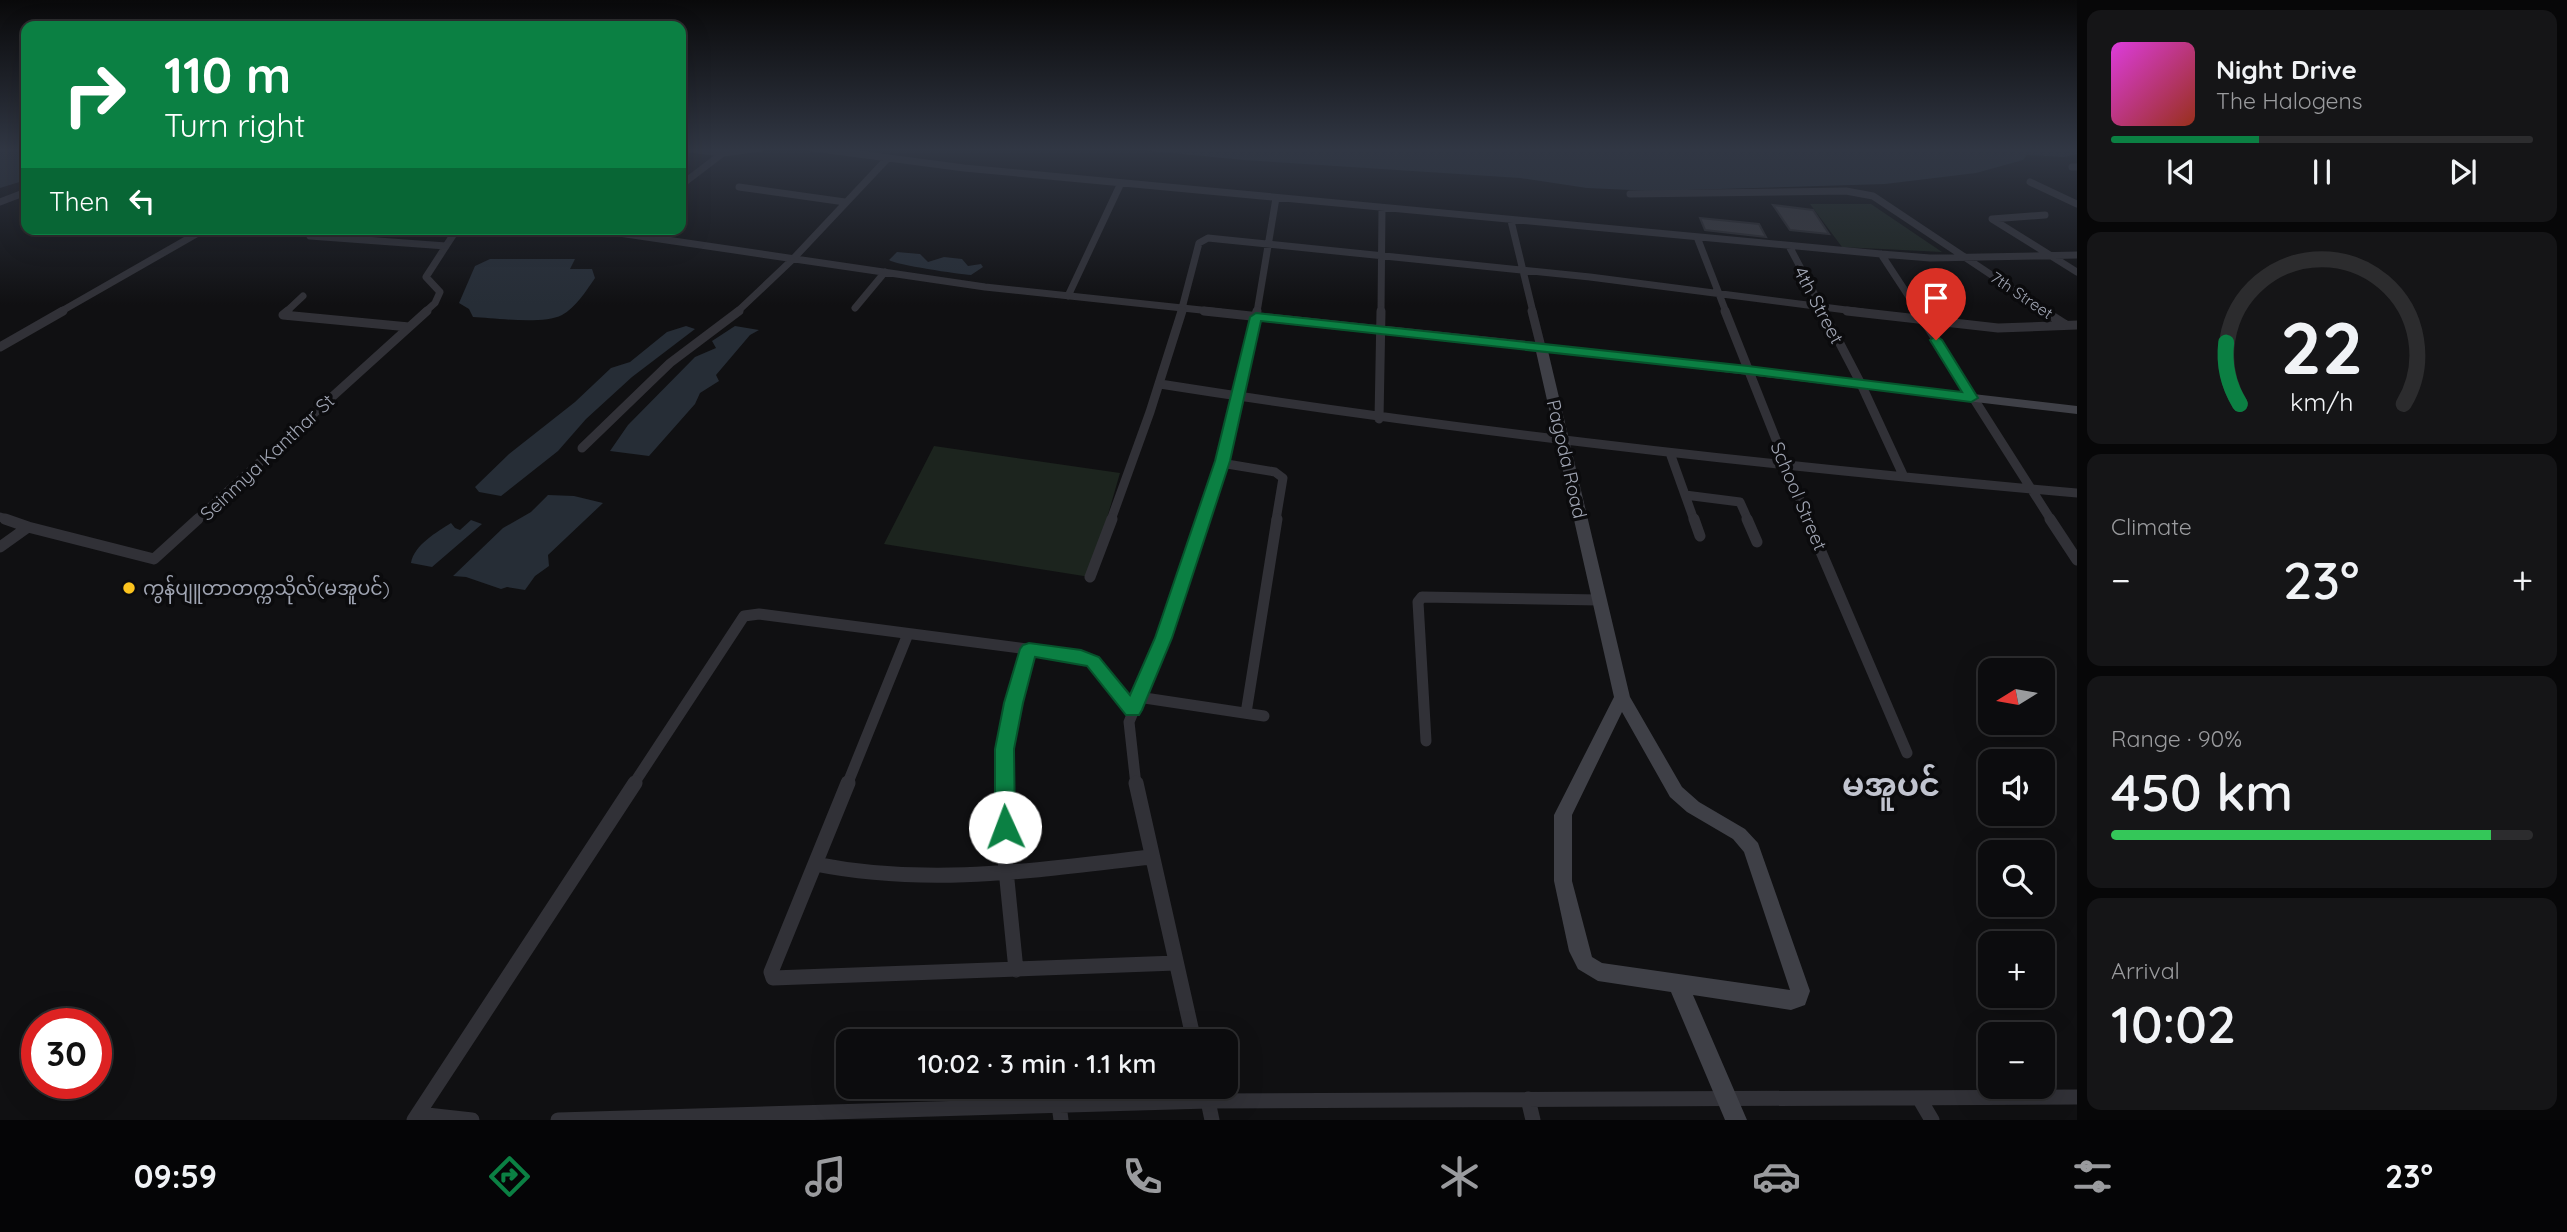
<!DOCTYPE html>
<html lang="en">
<head>
<meta charset="utf-8">
<style>
  :root { --surface:#0c0c0e; --page:#151517; --text:#f1f3f6; --muted:#9a9b9e; --line:#2c2c2e; --accent:#0b8043 }
  body { margin:0; font-family:Quicksand,"Noto Sans Myanmar",sans-serif; background:var(--page); color:var(--text); height:100vh; display:flex; flex-direction:column; font-size:26px; white-space:nowrap }
  * { box-sizing:border-box; margin:0 }
  p { font-size:23px; color:var(--muted) }
  .icon { flex:none; width:38px; height:38px; fill:none; stroke:currentColor; stroke-width:2; stroke-linecap:round; stroke-linejoin:round }
  .map { position:relative; flex:1; overflow:hidden }
  .details { display:flex; flex-direction:column; gap:10px; padding:10px; background:#070708; width:490px }
  .details>* { flex:none }
  .guide { position:absolute; left:21px; top:21px; width:665px; height:214px; border-radius:14px; box-shadow:0 7px 28px #0002,0 0 0 2px var(--line); background:#0b8043; color:#fff; overflow:hidden }
  .needle { width:46px; rotate:259deg }
  .tools { position:absolute; left:1978px; top:658px; display:grid; gap:14px }
  .tools a { display:grid; place-items:center; width:77px; height:77px; border-radius:14px; background:var(--surface); box-shadow:0 7px 28px #0002,0 0 0 2px var(--line); font-size:35px }
  .speed { position:absolute; left:21px; top:1008px; display:flex; gap:14px; font-size:35px; font-weight:700; text-align:center }
  .speed>* { display:grid; place-content:center; width:91px; height:91px; border-radius:50%; background:var(--surface); box-shadow:0 7px 28px #0002,0 0 0 2px var(--line); line-height:1 }
  .speed .limit { border:10px solid #d22; background:#fff; color:#111 }
  .pin { position:absolute; display:grid; place-items:center; width:60px; height:60px; color:#fff; margin:-72px -30px; border-radius:50% 50% 50% 0; rotate:-45deg; box-shadow:0 0 7px #0007 }
  .pin .icon { rotate:45deg }
  .me { position:absolute; width:77px; margin:-38px; rotate:358deg; stroke-linejoin:round; filter:drop-shadow(0 0 5px #0008) }
  .turn { display:flex; align-items:center; gap:24px; height:147px; padding:0 28px; font-size:32px }
  .turn .icon { width:91px; height:91px; stroke-width:2.5 }
  .turn b { display:block; font-size:49px; line-height:60px }
  .then { display:flex; align-items:center; height:66px; padding:0 28px; background:#0003; gap:14px; font-size:26px }
  .big { font-size:52px; font-weight:600; line-height:1.1 }
  .details .card { flex:1; display:flex; flex-direction:column; justify-content:center; gap:10px; min-width:0; padding:0 24px; border-radius:14px; background:var(--page) }
  .details .dial { align-items:center; gap:0 }
  .dial svg { height:182px; overflow:visible; fill:none; stroke:var(--line); stroke-width:7; stroke-linecap:round; text-anchor:middle }
  .dial text { fill:var(--text); stroke:none }
  .song { display:flex; align-items:center; gap:21px }
  .cover { width:84px; height:84px; border-radius:10px; background:linear-gradient(135deg,hsl(300 70% 55%),hsl(10 70% 35%)) }
  .played { height:7px; border-radius:4px; background:linear-gradient(90deg,var(--accent) 35%,var(--line) 35%) }
  .keys { display:flex; justify-content:space-around; direction:ltr }
  .heat { display:flex; justify-content:space-between; align-items:center; font-size:38px; direction:ltr }
  .charge { height:10px; border-radius:5px; background:linear-gradient(90deg,#34c759 90%,var(--line) 0) }
  .trip { position:absolute; left:836px; top:1029px; width:402px; height:70px; border-radius:14px; background:var(--surface); box-shadow:0 7px 28px #0002,0 0 0 2px var(--line); font-weight:600; line-height:70px; text-align:center }
  .tabs { display:flex; height:112px; justify-content:space-around; align-items:center; background:#050506; color:var(--muted) }
  .tabs .icon { width:49px; height:49px }
  .tabs .selected { color:var(--accent) }
  .tabs b { font-size:32px; color:var(--text) }
  main { display:flex; flex:1; min-height:0 }
  .map>svg:first-child { display:block }
</style>
</head>
<body>
<main>
<div class="map">
<svg width="2077" height="1120" viewBox="0 0 2077 1120">
  <rect width="100%" height="100%" fill="#101012"/>
  <!-- green -->
  <path fill="#1c241e" d="M1810,204H1871L1942,252L1842,247Z
    M934,446L1120,473L1090,577L884,544Z"/>
  <!-- water -->
  <path fill="#262d36" d="M0,148H26V180L0,188Z
    M1120,148H2077V154L2064,157L2027,155L2023,160L1976,173L1885,184L1653,191L1587,188L1520,178L1244,160Z
    M897,252L920,254L928,262L944,257L962,259L968,266L981,264L983,267L971,275C958,274 896,265 889,260Z
    M490,259H575L570,269H592L595,278C587,290 575,308 562,315C542,325 496,318 473,317L469,309L459,303L475,266Z
    M686,326L695,329L632,377L586,419L558,451L501,496L479,492L475,487L509,454L575,402L611,368L630,362L667,332Z
    M735,326L759,330L750,335L716,375L719,381L700,393L695,404L649,456L610,451L628,425L695,357L716,348L712,341Z
    M548,495L574,496L603,503L548,555L549,566L535,576L525,590L507,587L501,589L466,577L453,576L503,528L531,512Z
    M471,520L482,524L432,567L411,563C414,545 437,532 451,523L455,528L460,530Z"/>
  <!-- building -->
  <path fill="#3a3a3f" stroke="#2a2a2e" stroke-width="2" d="M1773,205L1813,210L1829,234L1790,230Z
    M1700,218L1759,224L1766,237L1705,230Z"/>
  <g fill="none" stroke-linecap="round" stroke-linejoin="round">
    <!-- street-far3 -->
    <path stroke="#313137" stroke-width="7" d="M681,148L723,153L761,148
      M813,148L964,168L1881,254L1930,258L2077,255
      M2072,167H2077
      M2030,182L2077,204
      M681,185L723,153
      M739,187L845,202
      M1630,194L1846,191L1873,196L2047,312
      M0,202L26,192
      M2045,215L1992,219L2077,272
      M1511,221L1533,312
      M592,229L985,287L1220,312
      M310,236L446,246
      M1697,237L1726,312
      M1789,246L1824,312
      M1881,254L1919,312
      M1068,296L1121,183
      M855,308L885,272
      M60,312L205,229
      M286,312L303,296
      M425,312L435,303L440,292L426,277L457,229
      M737,312L793,259L888,158
      M1181,312L1199,243L1208,238L1590,277L1862,312
      M1257,312L1276,198
      M1381,312L1382,208"/>
    <!-- street-far2 -->
    <path stroke="#313137" stroke-width="9" d="M288,311L283,315L409,327
      M1204,311L1541,347L1532,311
      M1725,311L1808,520
      M1823,311L1861,384L1904,477
      M1847,311L1998,328L2077,325
      M1918,311L2051,520
      M2044,311L2066,325
      M0,347L63,311
      M1160,384C1464,432 1770,466 2077,493
      M1379,419L1381,311
      M582,448L670,363L739,311
      M1670,453L1694,520
      M1221,463L1275,472L1283,478L1276,520
      M1685,495L1740,502L1748,520
      M0,517L9,520
      M196,520L427,311
      M1111,520L1150,412L1182,311
      M1203,520L1222,461L1257,311"/>
    <!-- street-far1 -->
    <path stroke="#313137" stroke-width="11" d="M5,519L28,527
      M1694,519L1700,536
      M1747,519L1757,542
      M1807,519L1907,753
      M2050,519L2077,560
      M0,547L28,527L154,559L198,519
      M1090,577L1112,519
      M1138,697L1264,716
      M1246,713L1277,519
      M1426,741L1418,602L1422,597L1600,600
      M633,785L744,616L759,614L1081,656L1093,662L1133,710
      M847,785L908,634
      M1003,785L1009,724L1029,649
      M1136,785L1129,722L1164,638L1203,519"/>
    <!-- street -->
    <path stroke="#313137" stroke-width="15" d="M848,783L771,972L773,978L1176,963
      M1003,783L1005,860L1016,970
      M1136,783L1194,1041
      M815,864C930,887 1036,870 1151,857
      M1205,1087L1212,1120
      M1919,1098L1932,1120
      M1528,1099L1533,1120
      M1059,1105L1061,1120
      M418,1114L472,1120
      M414,1120L635,783
      M558,1120L1208,1101L2077,1097"/>
    <!-- secondary -->
    <path fill="#3f4047" fill-rule="evenodd" d="M1541,344L2077,406V414L1548,351L1630,697L1682,787L1699,802L1745,829L1758,843L1810,991L1805,1005L1791,1010L1693,995L1747,1120H1725L1671,992L1598,981L1578,969L1569,951L1554,881V815L1614,697L1535,347ZM1622,712L1670,797L1687,812L1733,839L1744,852L1790,990L1602,963L1592,957L1572,881V815Z"/>
  </g>
  <!-- sky -->
  <linearGradient id="sky" x2="0" y2="1"><stop stop-color="#09090a"/><stop offset="0.49" stop-color="#313744"/><stop offset="1" stop-color="#313744" stop-opacity="0"/></linearGradient>
  <rect width="2077" height="305" fill="url(#sky)"/>
  <!-- route -->
  <path fill="#0b8043" stroke="#07532c" stroke-width="2" d="M1256,313L1748,366L1962,392L1930,340L1936,336L1942,340L1978,398L1971,402L1748,374L1261,321L1230,461L1172,638L1142,710L1139,715H1126L1087,666L1035,657L1023,703L1014,749L1015,827L1012,833L1005,835L998,833L995,827V749L1004,703L1020,649L1023,645L1029,643L1081,650L1099,657L1130,695L1155,638L1215,461L1250,317Z"/>
  <!-- markers -->
  <circle fill="#fbc31e" stroke="#0b0b0d" stroke-width="2.5" cx="129" cy="588" r="7"/>
  <g text-anchor="middle" stroke-width="7" stroke-linejoin="round" paint-order="stroke">
    <!-- far-street labels -->
    <g font-size="16" fill="#a0a5b3" stroke="#0b0b0d">
      <text transform="translate(2022 295) rotate(34)" y="6">7th Street</text>
    </g>
    <!-- street labels -->
    <g font-size="19" fill="#a0a5b3" stroke="#0b0b0d">
      <text transform="translate(1819 305) rotate(62)" y="7">4th Street</text>
      <text transform="translate(267 457) rotate(-43)" y="7">Seinmya Kanthar St</text>
      <text transform="translate(1567 459) rotate(77)" y="7">Pagoda Road</text>
      <text transform="translate(1799 496) rotate(67)" y="7">School Street</text>
    </g>
    <!-- poi labels -->
    <g font-size="19" fill="#a0a5b3" stroke="#0b0b0d" text-anchor="start">
      <text x="143" y="595">ကွန်ပျူတာတက္ကသိုလ်(မအူပင်)</text>
    </g>
    <!-- near-district labels -->
    <g font-size="32" font-weight="bold" fill="#c1c4cf" stroke="#0b0b0d">
      <text x="1891" y="796">မအူပင်</text>
    </g>
  </g>
</svg>
<div class="tools">
<a><svg class="needle" viewBox="-14 -14 28 28"><path d="M0-13l5 13h-10z" fill="#e53935"/><path d="M0 13l5-13h-10z" fill="#9a9b9e"/></svg></a>
<a><svg class="icon" aria-label="sound" viewBox="0 0 24 24"><path d="M4 9h4l5-4v14l-5-4H4zM17 9q2 3 0 6"/></svg></a>
<a><svg class="icon" aria-label="search" viewBox="0 0 24 24"><circle cx="10" cy="10" r="6"/><path d="M15 15l6 6"/></svg></a>
<a>+</a>
<a>−</a>
</div>
<div class="speed"><div class="limit">30</div></div>
<div class="pin" style="left:1936px;top:340px;background:#d93025"><svg class="icon" aria-label="arrive" viewBox="0 0 24 24"><path d="M6 21V4h12l-3 4 3 4H6"/></svg></div>
<svg class="me" style="left:1005px;top:827px" viewBox="-20 -20 40 40"><circle r="19" fill="#fff"/><path d="M0-13L10 11 0 6-10 11z" fill="#0b8043"/></svg>
<div class="trip">10:02 · 3 min · 1.1 km</div>
<div class="guide">
<div class="turn"><svg class="icon" aria-label="right" viewBox="0 0 24 24"><path d="M7 20v-9h11M14 6l5 5-5 5"/></svg><div><b>110 m</b>Turn right</div></div>
<div class="then">Then<svg class="icon" aria-label="left" viewBox="0 0 24 24"><path d="M17 20v-9H6M10 6l-5 5 5 5"/></svg></div>
</div>
</div>
<section class="details">
<div class="card">
<div class="song"><i class="cover"></i><div><b>Night Drive</b><p>The Halogens</p></div></div>
<div class="played"></div>
<div class="keys"><svg class="icon" aria-label="previous" viewBox="0 0 24 24"><path d="M18 5L8 12l10 7zM5 5v14"/></svg><svg class="icon" aria-label="pause" viewBox="0 0 24 24"><path d="M8 5v14M16 5v14"/></svg><svg class="icon" aria-label="next" viewBox="0 0 24 24"><path d="M6 5l10 7-10 7zM19 5v14"/></svg></div>
</div>
<div class="card dial"><svg viewBox="0 0 100 80">
<path d="M14 69A42 42 0 1 1 86 69"/>
<path d="M14 69A42 42 0 0 1 8 42" stroke="#0b8043"/>
<text x="50" y="56" font-size="32" font-weight="700">22</text>
<text x="50" y="72" font-size="11">km/h</text>
</svg></div>
<div class="card"><p>Climate</p>
<div class="heat"><a>−</a><b class="big">23°</b><a>+</a></div>
</div>
<div class="card"><p>Range · 90%</p><b class="big">450 km</b><div class="charge"></div></div>
<div class="card"><p>Arrival</p><b class="big">10:02</b></div>
</section>
</main>
<nav class="tabs">
<b>09:59</b>
<svg class="icon selected" aria-label="directions" viewBox="0 0 24 24"><path d="M12 3l9 9-9 9-9-9zM9 14v-3h6M13 9l2 2-2 2"/></svg>
<svg class="icon" aria-label="music" viewBox="0 0 24 24"><path d="M9 18V5l10-2v13"/><circle cx="6" cy="18" r="3"/><circle cx="16" cy="16" r="3"/></svg>
<svg class="icon" aria-label="phone" viewBox="0 0 24 24"><path d="M5 4h4l2 5-3 2q2 4 5 5l2-3 5 2v4C11 20 4 13 5 4z"/></svg>
<svg class="icon" aria-label="climate" viewBox="0 0 24 24"><path d="M12 3v18M4 7l16 10M4 17L20 7"/></svg>
<svg class="icon" aria-label="car" viewBox="0 0 24 24"><path d="M5 17H2v-5l4-1 3-4h7l3 4 3 1v5h-3M9 17h6M6 11h13"/><circle cx="7" cy="17" r="2"/><circle cx="17" cy="17" r="2"/></svg>
<svg class="icon" aria-label="filters" viewBox="0 0 24 24"><path d="M4 7h16M4 17h16"/><circle cx="9" cy="7" r="2"/><circle cx="15" cy="17" r="2"/></svg>
<b>23°</b>
</nav>
</body>
</html>
